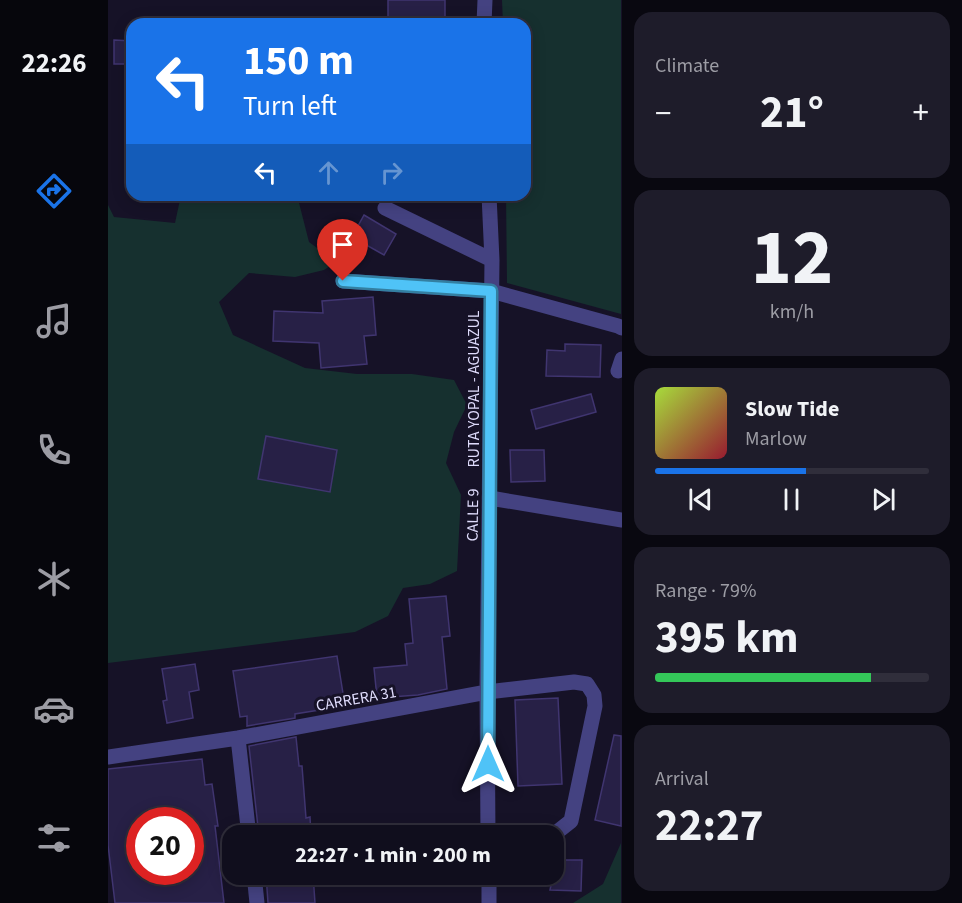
<!DOCTYPE html>
<html lang="en">
<head>
<meta charset="utf-8">
<style>
  :root { --surface:#100e1d; --page:#1e1c2a; --text:#f1f3f6; --muted:#9c9ca4; --line:#302e3b; --accent:#1a73e8 }
  body { margin:0; font-family:"Source Sans 3",sans-serif; background:var(--page); color:var(--text); height:100vh; display:flex; flex-direction:column; font-size:22px; white-space:nowrap }
  * { box-sizing:border-box; margin:0 }
  p { font-size:20px; color:var(--muted) }
  .icon { flex:none; width:33px; height:33px; fill:none; stroke:currentColor; stroke-width:2; stroke-linecap:round; stroke-linejoin:round }
  .map { position:relative; flex:1; overflow:hidden }
  .details { display:flex; flex-direction:column; gap:12px; padding:12px; background:#090810; width:340px }
  .details>* { flex:none }
  .hud { position:absolute; left:18px; top:18px; width:405px; height:183px; border-radius:18px; box-shadow:0 3px 15px #0003,0 0 0 2px var(--line); background:#1a73e8; color:#fff; overflow:hidden }
  .speed { position:absolute; left:18px; top:807px; display:flex; gap:12px; font-size:30px; font-weight:700; text-align:center }
  .speed>* { display:grid; place-content:center; width:78px; height:78px; border-radius:50%; background:var(--surface); box-shadow:0 3px 15px #0003,0 0 0 2px var(--line); line-height:1 }
  .speed .limit { border:9px solid #d22; background:#fff; color:#111 }
  .pin { position:absolute; display:grid; place-items:center; width:51px; height:51px; color:#fff; margin:-62px -26px; border-radius:50% 50% 50% 0; rotate:-45deg; box-shadow:0 0 6px #0007 }
  .pin .icon { rotate:45deg }
  .me { position:absolute; width:66px; margin:-33px; rotate:0deg; stroke-linejoin:round; filter:drop-shadow(0 0 4px #0008) }
  .turn { display:flex; align-items:center; gap:21px; height:126px; padding:0 18px; font-size:27px }
  .turn .icon { width:78px; height:78px; stroke-width:2.5 }
  .turn b { display:block; font-size:42px; line-height:51px }
  .lanes { display:flex; align-items:center; height:57px; padding:0 18px; background:#0003; justify-content:center; gap:30px; direction:ltr }
  .lanes .off { opacity:.35 }
  .big { font-size:45px; font-weight:700; line-height:1.1 }
  .details .widget { flex:1; display:flex; flex-direction:column; justify-content:center; gap:9px; min-width:0; padding:0 21px; border-radius:18px; background:var(--page) }
  .details .dial { align-items:center; gap:0 }
  .dial b { font-size:78px; line-height:1 }
  .song { display:flex; align-items:center; gap:18px }
  .cover { width:72px; height:72px; border-radius:9px; background:linear-gradient(135deg,hsl(80 70% 55%),hsl(350 70% 35%)) }
  .played { height:6px; border-radius:3px; background:linear-gradient(90deg,var(--accent) 55%,var(--line) 55%) }
  .keys { display:flex; justify-content:space-around; direction:ltr }
  .heat { display:flex; justify-content:space-between; align-items:center; font-size:33px; direction:ltr }
  .charge { height:9px; border-radius:4px; background:linear-gradient(90deg,#34c759 79%,var(--line) 0) }
  .trip { position:absolute; left:114px; top:825px; width:342px; height:60px; border-radius:18px; background:var(--surface); box-shadow:0 3px 15px #0003,0 0 0 2px var(--line); font-weight:700; line-height:60px; text-align:center }
  main { display:flex; flex:1; min-height:0 }
  .tabs { display:flex; flex-direction:column; width:108px; justify-content:space-around; align-items:center; background:#06060c; color:var(--muted) }
  .tabs .icon { width:42px; height:42px }
  .tabs .current { color:var(--accent) }
  .tabs b { font-size:27px; color:var(--text) }
  .map>svg:first-child { display:block }
</style>
</head>
<body>
<main>
<nav class="tabs">
<b>22:26</b>
<svg class="icon current" aria-label="directions" viewBox="0 0 24 24"><path d="M12 3l9 9-9 9-9-9zM9 14v-3h6M13 9l2 2-2 2"/></svg>
<svg class="icon" aria-label="music" viewBox="0 0 24 24"><path d="M9 18V5l10-2v13"/><circle cx="6" cy="18" r="3"/><circle cx="16" cy="16" r="3"/></svg>
<svg class="icon" aria-label="phone" viewBox="0 0 24 24"><path d="M5 4h4l2 5-3 2q2 4 5 5l2-3 5 2v4C11 20 4 13 5 4z"/></svg>
<svg class="icon" aria-label="climate" viewBox="0 0 24 24"><path d="M12 3v18M4 7l16 10M4 17L20 7"/></svg>
<svg class="icon" aria-label="car" viewBox="0 0 24 24"><path d="M5 17H2v-5l4-1 3-4h7l3 4 3 1v5h-3M9 17h6M6 11h13"/><circle cx="7" cy="17" r="2"/><circle cx="17" cy="17" r="2"/></svg>
<svg class="icon" aria-label="filters" viewBox="0 0 24 24"><path d="M4 7h16M4 17h16"/><circle cx="9" cy="7" r="2"/><circle cx="15" cy="17" r="2"/></svg>
</nav>
<div class="map">
<svg width="514" height="903" viewBox="0 0 514 903">
  <rect width="100%" height="100%" fill="#161227"/>
  <!-- green -->
  <path fill="#16302f" d="M394,0H513V314L399,283L398,195H417V24H395Z
    M73,195H189L201,242L228,262L216,270L187,277L141,273L111,302L125,335L197,368L249,374H304L346,380L359,405L346,432L338,463L353,495L349,571L322,584L295,588L280,616L247,632L0,663V205L6,217L67,223Z
    M513,843V903H465L495,884Z"/>
  <!-- building -->
  <path fill="#272046" stroke="#403570" stroke-width="1.5" fill-rule="evenodd" d="M280,0H337V24H280Z
    M6,40L24,41V64H6Z
    M256,215L288,234L276,255L244,237Z
    M265,297L268,335L256,336L259,364L213,368L211,343L165,341L166,311L215,313L214,301Z
    M457,344L493,345L492,377L438,376L439,350L457,351Z
    M483,394L488,412L428,429L423,410Z
    M158,436L229,450L222,492L150,479Z
    M402,450H436L437,481L403,482Z
    M338,596L342,636L334,637L339,689L310,695L269,698L266,668L299,665L297,644L305,643L301,599Z
    M229,656L237,706L187,714V718L139,726V716L132,717L125,671Z
    M87,664L91,690L81,692L85,718L59,723L55,701L59,700L54,669Z
    M450,698L454,784L410,786L407,700Z
    M506,735L513,736V826L487,820Z
    M188,737L191,766H194L198,818L202,817L203,836H151L141,746Z
    M94,759L97,785L104,784L110,826H107L116,903H7L0,845V769ZM32,820H82V872H32Z
    M448,860H474L473,891L442,890Z
    M158,874H205L207,903H160Z"/>
  <g fill="none" stroke-linecap="round" stroke-linejoin="round">
    <!-- minor -->
    <path stroke="#444281" stroke-width="15" d="M376,24L377,0
      M277,208L384,260
      M235,281L383,291L510,326L514,328
      M510,371L514,359
      M382,498L514,520
      M130,738L141,836
      M0,757L130,738L379,692L466,682L479,684L486,695L487,706L463,821L444,836
      M380,836L379,692L384,260L381,195
      M146,874L149,903
      M381,874V903"/>
  </g>
  <g fill="none" stroke-linecap="round" stroke-linejoin="round">
    <defs>
      <path id="route" d="M235,281L383,291L380,764"/>
    </defs>
    <!-- route casing -->
    <use href="#route" stroke="#337fa1" stroke-width="15"/>
    <!-- route -->
    <use href="#route" stroke="#4fc3f7" stroke-width="10"/>
  </g>
  <g text-anchor="middle" stroke-width="6" stroke-linejoin="round" paint-order="stroke">
    <!-- street labels -->
    <g font-size="16" fill="#dfdcfc" stroke="#161227">
      <text transform="translate(365 389) rotate(-90)" y="6">RUTA YOPAL - AGUAZUL</text>
      <text transform="translate(364 515) rotate(-89)" y="6">CALLE 9</text>
      <text transform="translate(248 698) rotate(-10)" y="6">CARRERA 31</text>
    </g>
  </g>
</svg>
<div class="speed"><div class="limit">20</div></div>
<div class="pin" style="left:235px;top:281px;background:#d93025"><svg class="icon" aria-label="arrive" viewBox="0 0 24 24"><path d="M6 21V4h12l-3 4 3 4H6"/></svg></div>
<svg class="me" style="left:380px;top:764px" viewBox="-20 -20 40 40"><path d="M0-17L14 15 0 8-14 15z" fill="#4fc3f7" stroke="#fff" stroke-width="4"/></svg>
<div class="trip">22:27 · 1 min · 200 m</div>
<div class="hud">
<div class="turn"><svg class="icon" aria-label="left" viewBox="0 0 24 24"><path d="M17 20v-9H6M10 6l-5 5 5 5"/></svg><div><b>150 m</b>Turn left</div></div>
<div class="lanes"><svg class="icon" aria-label="left" viewBox="0 0 24 24"><path d="M17 20v-9H6M10 6l-5 5 5 5"/></svg><svg class="icon off" aria-label="ahead" viewBox="0 0 24 24"><path d="M12 20V5M6 11l6-6 6 6"/></svg><svg class="icon off" aria-label="right" viewBox="0 0 24 24"><path d="M7 20v-9h11M14 6l5 5-5 5"/></svg></div>
</div>
</div>
<section class="details">
<div class="widget"><p>Climate</p>
<div class="heat"><a>−</a><b class="big">21°</b><a>+</a></div>
</div>
<div class="widget dial"><b>12</b><p>km/h</p></div>
<div class="widget">
<div class="song"><i class="cover"></i><div><b>Slow Tide</b><p>Marlow</p></div></div>
<div class="played"></div>
<div class="keys"><svg class="icon" aria-label="previous" viewBox="0 0 24 24"><path d="M18 5L8 12l10 7zM5 5v14"/></svg><svg class="icon" aria-label="pause" viewBox="0 0 24 24"><path d="M8 5v14M16 5v14"/></svg><svg class="icon" aria-label="next" viewBox="0 0 24 24"><path d="M6 5l10 7-10 7zM19 5v14"/></svg></div>
</div>
<div class="widget"><p>Range · 79%</p><b class="big">395 km</b><div class="charge"></div></div>
<div class="widget"><p>Arrival</p><b class="big">22:27</b></div>
</section>
</main>
</body>
</html>
